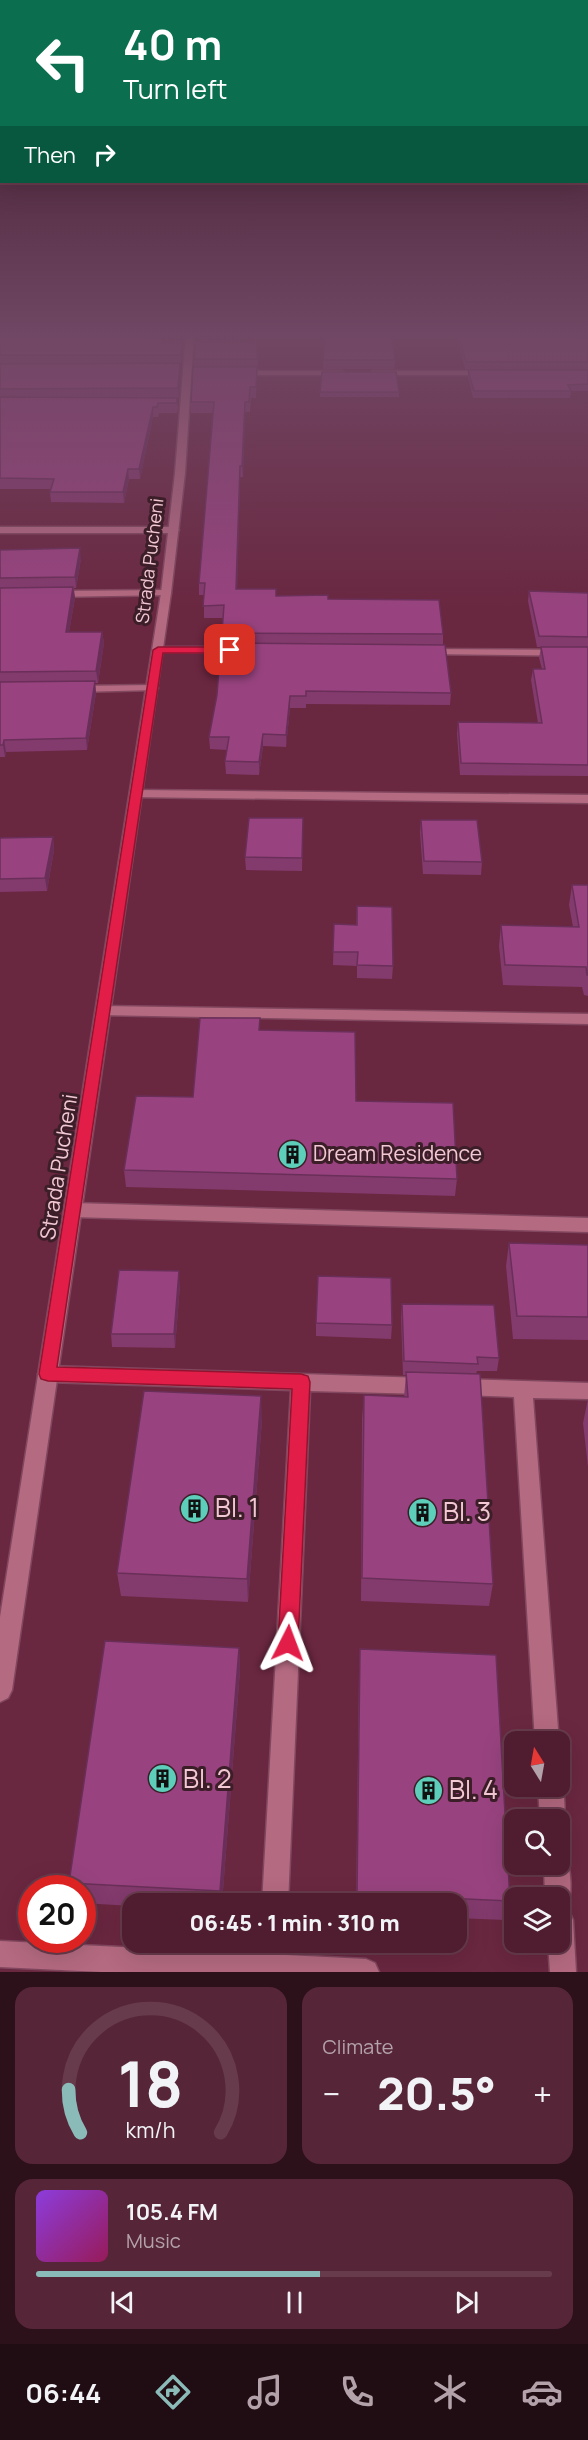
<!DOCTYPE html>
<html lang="en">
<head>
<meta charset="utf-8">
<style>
  :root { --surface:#501d30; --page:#562638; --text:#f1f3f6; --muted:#b4a2ab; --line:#673b4c; --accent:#8bbbb9 }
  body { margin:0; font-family:Manrope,sans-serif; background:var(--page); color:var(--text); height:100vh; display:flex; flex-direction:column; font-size:22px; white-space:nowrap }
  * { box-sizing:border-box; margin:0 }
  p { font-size:20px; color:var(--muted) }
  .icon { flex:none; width:33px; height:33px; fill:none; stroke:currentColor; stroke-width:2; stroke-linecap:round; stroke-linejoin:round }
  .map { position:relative; height:1972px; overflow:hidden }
  .drawer { display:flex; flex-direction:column; gap:15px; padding:15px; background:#2c101a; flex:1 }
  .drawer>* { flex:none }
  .banner { position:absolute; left:0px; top:0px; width:588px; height:183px; box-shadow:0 6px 24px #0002,0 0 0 2px var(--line); background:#0b6e4f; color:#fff; overflow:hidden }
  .needle { width:39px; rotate:349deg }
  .controls { position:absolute; left:504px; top:1731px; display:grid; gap:12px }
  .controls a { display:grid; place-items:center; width:66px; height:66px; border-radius:12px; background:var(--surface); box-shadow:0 6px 24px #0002,0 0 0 2px var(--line); font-size:30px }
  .speed { position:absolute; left:18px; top:1875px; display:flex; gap:12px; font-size:30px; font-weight:700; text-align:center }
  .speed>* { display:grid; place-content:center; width:78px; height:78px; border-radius:50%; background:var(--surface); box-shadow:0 6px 24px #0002,0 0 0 2px var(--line); line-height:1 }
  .speed .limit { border:9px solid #d22; background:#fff; color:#111 }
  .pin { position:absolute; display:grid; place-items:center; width:51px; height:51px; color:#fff; margin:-26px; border-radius:12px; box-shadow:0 3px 9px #0006 }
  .me { position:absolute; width:66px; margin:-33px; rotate:3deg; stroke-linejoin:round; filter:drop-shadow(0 0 4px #0008) }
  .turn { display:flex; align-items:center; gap:21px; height:126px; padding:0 24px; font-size:27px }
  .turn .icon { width:78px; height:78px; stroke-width:2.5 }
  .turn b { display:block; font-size:42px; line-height:51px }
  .then { display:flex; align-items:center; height:57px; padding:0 24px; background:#0003; gap:12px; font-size:22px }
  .big { font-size:45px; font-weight:800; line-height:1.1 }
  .drawer .widget { flex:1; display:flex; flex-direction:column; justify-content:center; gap:9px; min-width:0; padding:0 21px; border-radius:18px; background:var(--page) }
  .drawer .dial { align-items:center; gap:0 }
  .dial svg { height:156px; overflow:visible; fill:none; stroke:var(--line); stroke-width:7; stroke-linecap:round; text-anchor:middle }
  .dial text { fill:var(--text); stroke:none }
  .song { display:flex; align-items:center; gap:18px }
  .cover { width:72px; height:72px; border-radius:9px; background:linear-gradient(135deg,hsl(270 70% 55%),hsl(330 70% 35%)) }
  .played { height:6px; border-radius:3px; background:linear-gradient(90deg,var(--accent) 55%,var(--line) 55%) }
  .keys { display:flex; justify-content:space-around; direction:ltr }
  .heat { display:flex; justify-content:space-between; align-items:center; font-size:33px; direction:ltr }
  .drawer .tiles { flex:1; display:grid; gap:15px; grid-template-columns:1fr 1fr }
  .widget:last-child { grid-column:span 2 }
  .trip { position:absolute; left:122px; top:1893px; width:345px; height:60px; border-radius:18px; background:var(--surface); box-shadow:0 6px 24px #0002,0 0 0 2px var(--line); font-weight:800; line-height:60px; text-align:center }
  .dock { display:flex; height:96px; justify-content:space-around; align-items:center; background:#200c13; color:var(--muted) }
  .dock .icon { width:42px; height:42px }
  .dock .active { color:var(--accent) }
  .dock b { font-size:27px; color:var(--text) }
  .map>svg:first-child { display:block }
</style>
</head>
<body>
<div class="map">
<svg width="588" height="1972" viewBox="0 0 588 1972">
  <rect width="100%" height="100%" fill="#6a2740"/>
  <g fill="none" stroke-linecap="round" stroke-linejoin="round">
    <defs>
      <path id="service" d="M48,1366L425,1378L432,1380L435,1386L432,1392L425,1394L310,1391L288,1904H262L291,1390L48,1382L41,1380L38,1374L41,1368Z
        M461,1379L588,1383V1399L533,1398L559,1742H535L514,1397L461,1395L454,1393L451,1387L454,1381Z
        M560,1780C565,1793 567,1817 560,1829V1820H540L538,1786H560Z
        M560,1853L565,1855C571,1870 573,1892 567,1907L563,1909L569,1911L573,1920L576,1972H550L548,1942H560V1898H545L544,1864H560Z
        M0,1941L260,1954V1942H286V1955L366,1959L375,1963L379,1972H101L0,1967Z"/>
      <path id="minor" d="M234,371H342L346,373L342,375H234Z
        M372,371H486L490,373L486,375H372Z
        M0,527H174L179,530L174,533H0Z
        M166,590L171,593L170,595L54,597L49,594L54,591Z
        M158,647H240L246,650L240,653L154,652V648Z
        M426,649L588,650V656L422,654V650Z
        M152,685L158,688L156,690L77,692L71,689L77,686Z
        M137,790L588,795V803L132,797L131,794L132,791Z
        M104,1006L588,1014V1024L99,1015L96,1011Z
        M73,1203L588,1218V1232L73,1217L67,1215L64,1210L67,1205Z"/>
      <path id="tertiary" d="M186,333H194L185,473L171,593L12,1690L8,1698L0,1702V1617L161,593L175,473Z"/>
    </defs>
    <!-- service casing -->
    <use href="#service" stroke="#81475e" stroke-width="3"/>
    <!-- minor casing -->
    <use href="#minor" stroke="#81475e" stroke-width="3"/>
    <!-- tertiary casing -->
    <use href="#tertiary" stroke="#81475e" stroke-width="3"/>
    <!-- service -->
    <use href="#service" fill="#b46a81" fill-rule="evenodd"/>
    <!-- minor -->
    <use href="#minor" fill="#b46a81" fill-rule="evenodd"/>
    <!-- tertiary -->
    <use href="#tertiary" fill="#b46a81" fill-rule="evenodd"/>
  </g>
  <!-- wall -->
  <path fill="#833a6d" d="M0,333H149L148,336H163V343H182V352L181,364H180L181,372L179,398H127H177L178,408L177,413H159L158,417H153L140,479H129L124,503L51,502L50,492L51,489H0Z
    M456,333H588V369H465Z
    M258,352L256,398H251L250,412H245L243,477H240L237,589L276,596L328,599L443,634V645L451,693L450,705L306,704V708H290L286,747L263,746L259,775L226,774L225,761L227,750L210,749L209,737L217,695L222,643L223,618H204V595H199V583L213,413H191V402L194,367V359Z
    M323,360H395L394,369H323Z
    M468,370H588V391H571L570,398H473L468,377Z
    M320,392H399V397H320Z
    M0,550L81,559L76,588H74L75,598L69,632H102L104,643L98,683H95L96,693L87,750L6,752L5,757H0Z
    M529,591L588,593V776L460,775L457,734L458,722L538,723L531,680L533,669H542L539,658L541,647H537L528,601Z
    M303,818L302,871L246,870L245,857Z
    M421,820L482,862L481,875L423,874L420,833Z
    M53,837L54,850L47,891L0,892V838Z
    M572,885H588V996L584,995L582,987L503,985L499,946L501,925L573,927L569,905Z
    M357,906L393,966L392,979L357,978V966L333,965L334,924L356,925Z
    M260,1030L356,1101L457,1179L455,1196L126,1187L124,1170L193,1097Z
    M509,1243L588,1245V1340L513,1339L506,1266Z
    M180,1285L175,1348L112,1347L111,1334Z
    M402,1304L499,1358L497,1371H477L476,1374L493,1584L489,1606L361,1601L362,1419L364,1395L404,1397L406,1375H403L401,1317Z
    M316,1323L392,1325L391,1339L316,1336Z
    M588,1399V1467L583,1423Z
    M262,1420L248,1602L121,1596L117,1573Z
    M239,1648L240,1670L222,1904H132V1906L82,1903V1888H70L69,1883Z
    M360,1649L510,1901L505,1920L456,1918V1904H356L359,1671Z"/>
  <!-- shaded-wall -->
  <path fill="#6a2f59" d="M180,363L181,372L179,398L178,388Z
    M245,402V412L243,477L242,466Z
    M153,407V417L140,479L139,469Z
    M240,466V477L237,601L236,589Z
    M128,469L129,479L124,503L123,492Z
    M80,548L81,559L76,588L75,577Z
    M73,587L75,598L67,643L66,632Z
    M102,632L104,643L98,683L96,671Z
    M95,681L96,693L87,750L86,738Z
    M290,696V708L286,747V735Z
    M263,734V746L259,775V762Z
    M4,740L6,752L5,757L3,745Z
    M53,837L54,850L47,891L45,878Z
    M179,1271L180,1285L175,1348L174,1334Z
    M261,1396L262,1420L248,1602L247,1579Z
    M239,1648L240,1670L222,1904H221L220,1891Z"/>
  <!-- building -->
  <path fill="#98437f" stroke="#6a2f59" stroke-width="1.5" d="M0,333H146L145,336H163L161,343H182L181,355H0Z
    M326,333H391L395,360H323Z
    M458,333H588V362H466Z
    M195,342L257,343V359H194Z
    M180,363L178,388L0,389V364Z
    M193,367H257L256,387H250L249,402H245L242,466H240L236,589H276V596L328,595V599L439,600L443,634L222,633L224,605L203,606L205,583H199L214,402H191Z
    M468,370H588V384L568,385L571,391H474Z
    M322,372H396L399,392H320Z
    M0,397L177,398V403H158L157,407H153L139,469H128L123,492H50L54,479L0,478Z
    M80,548L75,577L0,578V550Z
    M73,587L66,632H102L96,671L0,672V588Z
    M529,591L588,593V637L539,636Z
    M221,643L445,645L451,693L306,691V696H290L286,735L263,734L259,762L225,761L229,737H209L217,695Z
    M541,647H588V765L461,763L458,722L542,723L533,669H545Z
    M95,681L86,738L4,740L3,745H0V682Z
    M249,818H303L302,858L245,857Z
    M421,820H477L482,862L424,861Z
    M53,837L45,878L0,879V838Z
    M572,885H588V975H587L586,967L505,965L501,925L579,927Z
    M357,906L392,907L393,966L357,965L358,952H333L334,924L357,925Z
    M200,1018H260L259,1030L355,1032L356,1101L453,1103L457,1179L124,1170L136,1096L193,1097Z
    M509,1243L588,1245V1317L517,1316Z
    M119,1270L179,1271L174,1334H111Z
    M318,1276L391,1278L392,1325L316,1323Z
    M402,1304L494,1305L499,1358L477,1357L478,1364L404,1361Z
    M406,1372L480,1374L493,1584L362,1578L364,1395L408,1397Z
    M144,1391L261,1396L247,1579L117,1573Z
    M105,1641L239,1648L220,1891L69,1883Z
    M360,1649L496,1655L510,1901L357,1894Z"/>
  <!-- sky -->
  <linearGradient id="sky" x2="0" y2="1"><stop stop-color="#3a1523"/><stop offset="0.55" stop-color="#704764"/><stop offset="1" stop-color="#704764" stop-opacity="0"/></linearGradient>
  <rect width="588" height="609" fill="url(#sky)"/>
  <!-- route -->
  <path fill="#e11d48" stroke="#92132f" stroke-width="1.5" d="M158,647H230L235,650L230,653H163L57,1367L301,1374L308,1376L310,1382L298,1643L295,1650L288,1653L281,1650L278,1643L292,1389L48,1381L41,1379L39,1374L153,650Z"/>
  <!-- icons -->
  <defs>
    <symbol id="building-disc" viewBox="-11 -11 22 22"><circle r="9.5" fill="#5cceba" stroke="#3c1e28"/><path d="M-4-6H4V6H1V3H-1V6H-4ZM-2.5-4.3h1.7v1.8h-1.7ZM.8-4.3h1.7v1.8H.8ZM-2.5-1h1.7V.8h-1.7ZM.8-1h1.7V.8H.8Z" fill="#111"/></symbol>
  </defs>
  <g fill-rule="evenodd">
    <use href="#building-disc" x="276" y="1138" width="33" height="33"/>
    <use href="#building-disc" x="178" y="1492" width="33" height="33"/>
    <use href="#building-disc" x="406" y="1496" width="33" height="33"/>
    <use href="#building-disc" x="146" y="1762" width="33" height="33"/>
    <use href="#building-disc" x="412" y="1774" width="33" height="33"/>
  </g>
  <g text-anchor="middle" stroke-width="6" stroke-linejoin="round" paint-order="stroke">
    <!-- far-street labels -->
    <g font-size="18" fill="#f2c8d4" stroke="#3c1e28">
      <text transform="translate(150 561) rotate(-83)" y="6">Strada Pucheni</text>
    </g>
    <!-- poi labels -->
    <g font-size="21" fill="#f2c8d4" stroke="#3c1e28" text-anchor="start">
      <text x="313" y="1161">Dream Residence</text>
    </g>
    <!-- street labels -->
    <g font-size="21" fill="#f2c8d4" stroke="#3c1e28">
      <text transform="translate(59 1167) rotate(-81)" y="7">Strada Pucheni</text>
    </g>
    <!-- near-poi labels -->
    <g font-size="26" fill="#f2c8d4" stroke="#3c1e28" text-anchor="start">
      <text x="215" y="1517">Bl. 1</text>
      <text x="443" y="1521">Bl. 3</text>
      <text x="183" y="1788">Bl. 2</text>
      <text x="449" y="1799">Bl. 4</text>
    </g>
  </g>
</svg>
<div class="controls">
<a><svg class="needle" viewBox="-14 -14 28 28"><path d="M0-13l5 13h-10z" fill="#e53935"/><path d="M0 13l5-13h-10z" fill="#b4a2ab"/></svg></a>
<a><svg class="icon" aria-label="search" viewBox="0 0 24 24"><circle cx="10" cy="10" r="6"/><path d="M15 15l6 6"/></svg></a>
<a><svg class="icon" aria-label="layers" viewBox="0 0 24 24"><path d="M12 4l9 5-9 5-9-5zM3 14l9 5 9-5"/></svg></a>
</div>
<div class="speed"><div class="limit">20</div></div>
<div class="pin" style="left:230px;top:650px;background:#d93025"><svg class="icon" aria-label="arrive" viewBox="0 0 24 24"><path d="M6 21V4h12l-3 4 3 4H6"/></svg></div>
<svg class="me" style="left:288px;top:1643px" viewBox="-20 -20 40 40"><path d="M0-17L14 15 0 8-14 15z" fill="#e11d48" stroke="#fff" stroke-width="4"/></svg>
<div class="trip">06:45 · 1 min · 310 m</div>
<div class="banner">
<div class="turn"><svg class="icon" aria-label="left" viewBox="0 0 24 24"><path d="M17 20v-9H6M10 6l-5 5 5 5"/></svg><div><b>40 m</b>Turn left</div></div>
<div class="then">Then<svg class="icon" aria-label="right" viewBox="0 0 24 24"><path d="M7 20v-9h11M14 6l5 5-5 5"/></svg></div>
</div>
</div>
<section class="drawer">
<div class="tiles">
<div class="widget dial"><svg viewBox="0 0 100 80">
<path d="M14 69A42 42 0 1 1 86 69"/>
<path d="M14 69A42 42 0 0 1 8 47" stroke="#8bbbb9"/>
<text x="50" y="56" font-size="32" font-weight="700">18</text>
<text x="50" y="72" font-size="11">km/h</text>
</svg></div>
<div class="widget"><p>Climate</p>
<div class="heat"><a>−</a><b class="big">20.5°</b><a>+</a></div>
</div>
<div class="widget">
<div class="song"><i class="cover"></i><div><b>105.4 FM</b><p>Music</p></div></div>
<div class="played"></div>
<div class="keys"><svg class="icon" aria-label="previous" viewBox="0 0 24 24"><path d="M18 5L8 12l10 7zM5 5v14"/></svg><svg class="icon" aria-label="pause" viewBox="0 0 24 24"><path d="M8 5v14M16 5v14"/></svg><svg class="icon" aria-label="next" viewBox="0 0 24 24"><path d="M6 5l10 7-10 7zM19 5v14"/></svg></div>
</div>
</div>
</section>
<nav class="dock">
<b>06:44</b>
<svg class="icon active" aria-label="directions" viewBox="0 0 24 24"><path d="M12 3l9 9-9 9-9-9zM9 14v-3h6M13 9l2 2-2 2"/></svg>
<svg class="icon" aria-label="music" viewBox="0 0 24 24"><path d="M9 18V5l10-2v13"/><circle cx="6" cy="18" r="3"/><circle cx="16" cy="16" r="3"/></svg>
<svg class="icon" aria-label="phone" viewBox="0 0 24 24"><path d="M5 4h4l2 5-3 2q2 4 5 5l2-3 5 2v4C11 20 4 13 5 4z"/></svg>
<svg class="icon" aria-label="climate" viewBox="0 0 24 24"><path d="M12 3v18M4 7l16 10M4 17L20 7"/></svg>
<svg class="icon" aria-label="car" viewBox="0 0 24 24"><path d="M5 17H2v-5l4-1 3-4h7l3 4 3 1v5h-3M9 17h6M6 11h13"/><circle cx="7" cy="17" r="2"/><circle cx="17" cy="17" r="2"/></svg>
</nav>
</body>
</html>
